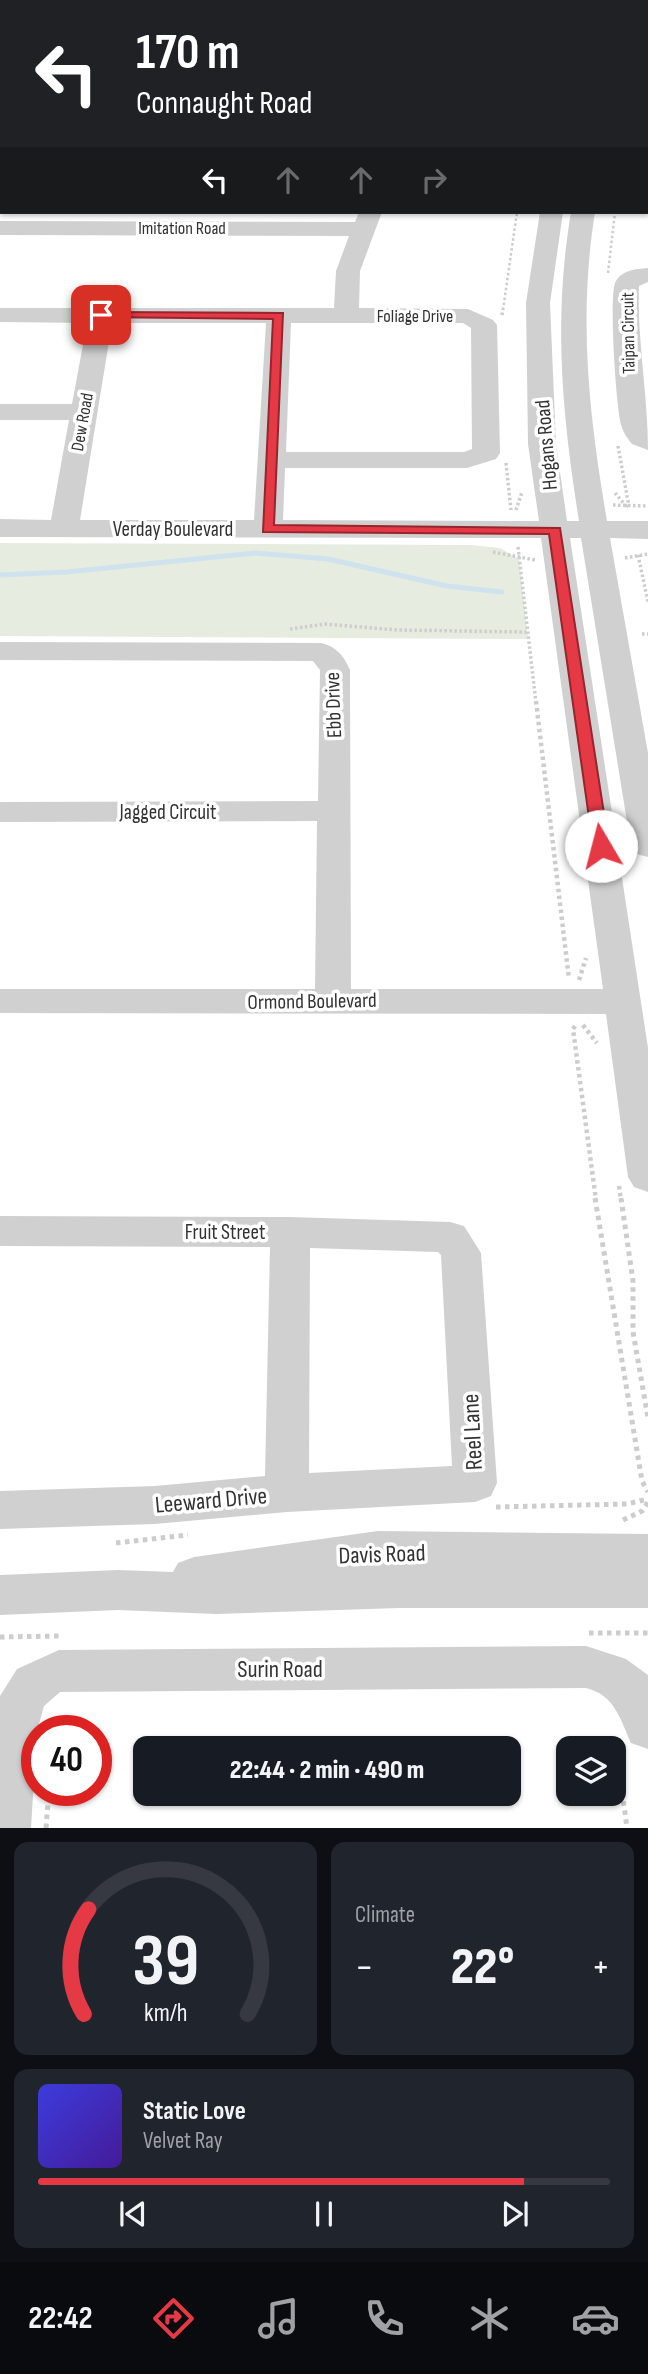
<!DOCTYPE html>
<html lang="en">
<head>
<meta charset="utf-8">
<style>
  :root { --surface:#171b24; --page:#20242c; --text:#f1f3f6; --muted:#9ea1a6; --line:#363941; --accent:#e63946 }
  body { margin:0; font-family:"Sofia Sans Condensed",sans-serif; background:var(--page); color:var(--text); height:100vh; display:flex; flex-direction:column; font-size:26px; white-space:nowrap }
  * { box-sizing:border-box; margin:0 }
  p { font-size:23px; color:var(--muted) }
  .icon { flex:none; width:38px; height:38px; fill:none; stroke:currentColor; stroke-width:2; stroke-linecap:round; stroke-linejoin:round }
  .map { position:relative; height:1828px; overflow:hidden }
  .details { display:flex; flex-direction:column; gap:14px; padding:14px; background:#0d0f14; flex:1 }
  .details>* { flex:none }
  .guide { position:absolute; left:0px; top:0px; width:649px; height:214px; box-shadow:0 2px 5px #0004; background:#202124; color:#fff; overflow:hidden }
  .buttons { position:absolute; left:556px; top:1736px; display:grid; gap:14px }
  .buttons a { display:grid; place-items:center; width:70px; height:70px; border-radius:14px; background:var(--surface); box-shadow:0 2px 5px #0004; font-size:35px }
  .speed { position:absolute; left:21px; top:1715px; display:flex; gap:14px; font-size:35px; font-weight:700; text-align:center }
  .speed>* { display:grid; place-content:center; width:91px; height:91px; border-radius:50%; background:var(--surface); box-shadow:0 2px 5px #0004; line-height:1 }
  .speed .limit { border:10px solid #d22; background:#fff; color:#111 }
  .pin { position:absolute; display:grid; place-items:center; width:60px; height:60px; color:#fff; margin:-30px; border-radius:14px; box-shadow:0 4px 10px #0006 }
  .me { position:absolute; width:77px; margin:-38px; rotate:352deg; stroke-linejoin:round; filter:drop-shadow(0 0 5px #0008) }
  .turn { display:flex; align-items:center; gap:24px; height:147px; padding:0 21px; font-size:32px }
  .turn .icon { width:91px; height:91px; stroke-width:2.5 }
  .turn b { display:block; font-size:49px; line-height:60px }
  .lanes { display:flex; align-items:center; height:66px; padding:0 21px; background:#0003; justify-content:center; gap:35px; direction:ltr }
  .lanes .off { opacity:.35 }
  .big { font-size:52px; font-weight:800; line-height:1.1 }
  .details .tile { flex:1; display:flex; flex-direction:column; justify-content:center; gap:10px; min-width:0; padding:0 24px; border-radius:14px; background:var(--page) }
  .details .dial { align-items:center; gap:0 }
  .dial svg { height:182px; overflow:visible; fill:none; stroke:var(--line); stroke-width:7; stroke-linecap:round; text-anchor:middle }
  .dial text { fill:var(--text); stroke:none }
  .song { display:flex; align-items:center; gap:21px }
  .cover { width:84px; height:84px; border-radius:10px; background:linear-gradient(135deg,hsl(240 70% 55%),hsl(260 70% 35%)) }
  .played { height:7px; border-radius:4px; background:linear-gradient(90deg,var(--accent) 85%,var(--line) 85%) }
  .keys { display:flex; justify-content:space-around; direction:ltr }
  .heat { display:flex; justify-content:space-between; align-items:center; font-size:38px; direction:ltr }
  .details .tiles { flex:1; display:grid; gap:14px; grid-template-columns:1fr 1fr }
  .tile:last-child { grid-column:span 2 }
  .trip { position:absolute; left:133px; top:1736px; width:388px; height:70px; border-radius:14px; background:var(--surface); box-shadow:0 2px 5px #0004; font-weight:800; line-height:70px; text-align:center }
  .tab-bar { display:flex; height:112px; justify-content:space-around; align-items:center; background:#090b0e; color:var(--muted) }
  .tab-bar .icon { width:49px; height:49px }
  .tab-bar .current { color:var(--accent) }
  .tab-bar b { font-size:32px; color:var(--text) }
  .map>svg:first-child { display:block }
</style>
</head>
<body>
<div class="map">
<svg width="648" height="1828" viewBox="0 0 648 1828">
  <rect width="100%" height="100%" fill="#fff"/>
  <!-- green -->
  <path fill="#e6ecdf" d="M0,543L471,545L500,548L519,559L528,639L0,636Z"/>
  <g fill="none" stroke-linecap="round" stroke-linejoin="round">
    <!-- stream -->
    <path stroke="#cfe2ee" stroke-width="5" d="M0,575L67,572L255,553L328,559L447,586L502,592"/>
    <!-- path-far3 -->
    <path stroke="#cdcdcd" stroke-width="2.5" stroke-dasharray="2.5 2.5" stroke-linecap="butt" d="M619,2L621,0
      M608,273L615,212
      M503,310L517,212"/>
    <!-- path-far2 -->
    <path stroke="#cdcdcd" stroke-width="3.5" stroke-dasharray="2.5 2.5" stroke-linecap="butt" d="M502,315L503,309
      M618,446L628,501L626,509
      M506,463L511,510
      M615,493L626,506
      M613,505L648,506
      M516,510L522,492
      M518,547L536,703
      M493,552L535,560
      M638,555L648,602
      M625,558L648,554
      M290,629L325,624L397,630L526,632
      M642,634H648"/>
    <!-- path-far1 -->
    <path stroke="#cdcdcd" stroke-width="4.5" stroke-dasharray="3.5 3.5" stroke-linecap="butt" d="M536,701L569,979
      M579,980L586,958
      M583,1025L597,1043
      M575,1026L573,1029L596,1200
      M619,1186L621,1200"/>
    <!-- path -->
    <path stroke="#cdcdcd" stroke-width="5" stroke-dasharray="4.5 4.5" stroke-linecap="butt" d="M595,1198L642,1481L648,1492
      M621,1198L633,1281V1332L648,1418
      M496,1507L627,1504L648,1499
      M623,1520L642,1511L648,1502
      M116,1543L188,1535
      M589,1633H648
      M0,1637L59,1636
      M54,1731L56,1714
      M615,1739L627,1828
      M46,1828L49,1790"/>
    <!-- minor -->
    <path fill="#d0d0d0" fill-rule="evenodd" d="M138,0H158L137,2Z
      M305,0H325V2H305Z
      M461,0H481L459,2Z
      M637,0H648V7V2H635Z
      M0,10H2V22H0Z
      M0,144H2V158H0Z
      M359,212H382L360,271L359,308L468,309L493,320L497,325L500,453L496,459L467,468H285L283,520L539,521L528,444L526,303L540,212H563L550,303L556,444L567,521H579C562,415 553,319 571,212H595C578,319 589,415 607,521H648V539L610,538L648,753V857L636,854L631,846L581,538H570L648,1048V1192L634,1187L628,1177L606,1014L0,1013V989H315L317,821L0,822V802L318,801L320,670L313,661L0,660V642L321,643C336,646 344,656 350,670L351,989H603L541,538L0,537V519L51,520L69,420H0V404H72L87,323L0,322V308H334L336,271L349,236L0,235V221L355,222ZM112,323H266L254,520H80ZM291,323H463L471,328L472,449L464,452H286Z
      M648,268V282L639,286C637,341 648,395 648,450L632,444C627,438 623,432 621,425C616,405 609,301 615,283C621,270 636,269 648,268Z
      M0,1216L290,1217L450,1222L464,1226L481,1253L497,1483L491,1496L475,1502L287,1512L155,1524L0,1529V1491L155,1486L265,1476L270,1247L0,1246ZM310,1248L438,1252L441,1255L452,1466L309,1473Z
      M378,1531L648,1534V1608H399L216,1614L118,1610L0,1615V1575L118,1570L173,1572L178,1563L194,1557Z
      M586,1646L626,1659L648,1675V1749L631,1743C620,1719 615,1695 586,1688L60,1692L44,1706L37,1731L31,1828H0V1696L17,1669L59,1650Z"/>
  </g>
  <!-- route -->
  <path fill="#e63946" stroke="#96252e" stroke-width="2" d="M101,312L283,313L274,525L560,528L609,846L606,850L601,851L593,846L549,534L263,532L273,319L97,317V313Z"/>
  <g text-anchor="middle" stroke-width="7" stroke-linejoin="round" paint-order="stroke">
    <!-- far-street labels -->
    <g font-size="18" fill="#333" stroke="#fff">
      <text x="182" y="234">Imitation Road</text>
      <text x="415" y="322">Foliage Drive</text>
      <text transform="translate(628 333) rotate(-91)" y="6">Taipan Circuit</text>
      <text transform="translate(82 422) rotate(-80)" y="6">Dew Road</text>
    </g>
    <!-- street labels -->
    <g font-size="21" fill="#333" stroke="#fff">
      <text transform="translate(546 445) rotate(-95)" y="7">Hogans Road</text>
      <text x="173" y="536">Verday Boulevard</text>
      <text transform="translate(333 705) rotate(-92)" y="7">Ebb Drive</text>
      <text x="168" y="819">Jagged Circuit</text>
      <text transform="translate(312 1001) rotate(-1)" y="7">Ormond Boulevard</text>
      <text x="225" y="1239">Fruit Street</text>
    </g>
    <!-- near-street labels -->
    <g font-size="24" fill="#333" stroke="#fff">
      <text transform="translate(472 1432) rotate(-93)" y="8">Reel Lane</text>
      <text transform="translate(211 1500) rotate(-5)" y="8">Leeward Drive</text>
      <text transform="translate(382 1554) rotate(-2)" y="8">Davis Road</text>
      <text x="280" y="1677">Surin Road</text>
    </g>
  </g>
</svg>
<div class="buttons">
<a><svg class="icon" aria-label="layers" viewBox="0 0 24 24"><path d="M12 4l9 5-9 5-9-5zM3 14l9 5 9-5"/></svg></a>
</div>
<div class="speed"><div class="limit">40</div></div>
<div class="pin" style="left:101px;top:315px;background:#d93025"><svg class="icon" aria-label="arrive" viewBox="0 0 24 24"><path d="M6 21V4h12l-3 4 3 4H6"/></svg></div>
<svg class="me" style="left:601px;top:846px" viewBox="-20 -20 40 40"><circle r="19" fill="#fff"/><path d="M0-13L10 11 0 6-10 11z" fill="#e63946"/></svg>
<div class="trip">22:44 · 2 min · 490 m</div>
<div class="guide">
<div class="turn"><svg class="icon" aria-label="left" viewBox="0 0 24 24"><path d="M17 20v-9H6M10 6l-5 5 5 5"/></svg><div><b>170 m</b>Connaught Road</div></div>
<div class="lanes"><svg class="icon" aria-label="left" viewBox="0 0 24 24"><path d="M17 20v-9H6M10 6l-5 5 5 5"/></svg><svg class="icon off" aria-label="ahead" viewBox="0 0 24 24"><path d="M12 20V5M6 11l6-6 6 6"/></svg><svg class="icon off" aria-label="ahead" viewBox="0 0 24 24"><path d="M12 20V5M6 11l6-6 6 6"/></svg><svg class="icon off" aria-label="right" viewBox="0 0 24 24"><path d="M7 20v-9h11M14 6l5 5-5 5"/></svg></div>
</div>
</div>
<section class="details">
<div class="tiles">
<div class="tile dial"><svg viewBox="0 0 100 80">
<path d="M14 69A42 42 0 1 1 86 69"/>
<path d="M14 69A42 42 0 0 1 16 23" stroke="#e63946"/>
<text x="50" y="56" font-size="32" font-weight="700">39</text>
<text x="50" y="72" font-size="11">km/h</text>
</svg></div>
<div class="tile"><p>Climate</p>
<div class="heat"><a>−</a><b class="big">22°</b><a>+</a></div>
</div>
<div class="tile">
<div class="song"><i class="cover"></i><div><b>Static Love</b><p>Velvet Ray</p></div></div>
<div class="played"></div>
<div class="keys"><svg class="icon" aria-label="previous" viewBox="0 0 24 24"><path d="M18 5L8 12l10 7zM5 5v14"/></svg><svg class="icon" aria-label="pause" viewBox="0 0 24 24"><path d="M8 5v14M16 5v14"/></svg><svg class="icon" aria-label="next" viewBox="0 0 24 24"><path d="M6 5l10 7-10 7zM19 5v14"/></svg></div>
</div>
</div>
</section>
<nav class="tab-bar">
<b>22:42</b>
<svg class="icon current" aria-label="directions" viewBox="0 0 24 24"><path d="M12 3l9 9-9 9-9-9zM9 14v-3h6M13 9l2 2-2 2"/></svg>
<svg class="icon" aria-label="music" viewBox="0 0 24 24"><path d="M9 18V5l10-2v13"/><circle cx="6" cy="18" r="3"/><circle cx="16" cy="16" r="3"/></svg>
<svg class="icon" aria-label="phone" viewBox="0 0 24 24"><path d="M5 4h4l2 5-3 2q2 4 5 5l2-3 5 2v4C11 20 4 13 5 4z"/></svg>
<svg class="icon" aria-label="climate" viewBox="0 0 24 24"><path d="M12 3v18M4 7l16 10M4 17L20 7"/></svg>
<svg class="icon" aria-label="car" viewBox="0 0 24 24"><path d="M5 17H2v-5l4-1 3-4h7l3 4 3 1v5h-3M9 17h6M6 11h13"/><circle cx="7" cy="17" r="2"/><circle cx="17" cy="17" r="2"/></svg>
</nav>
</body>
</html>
